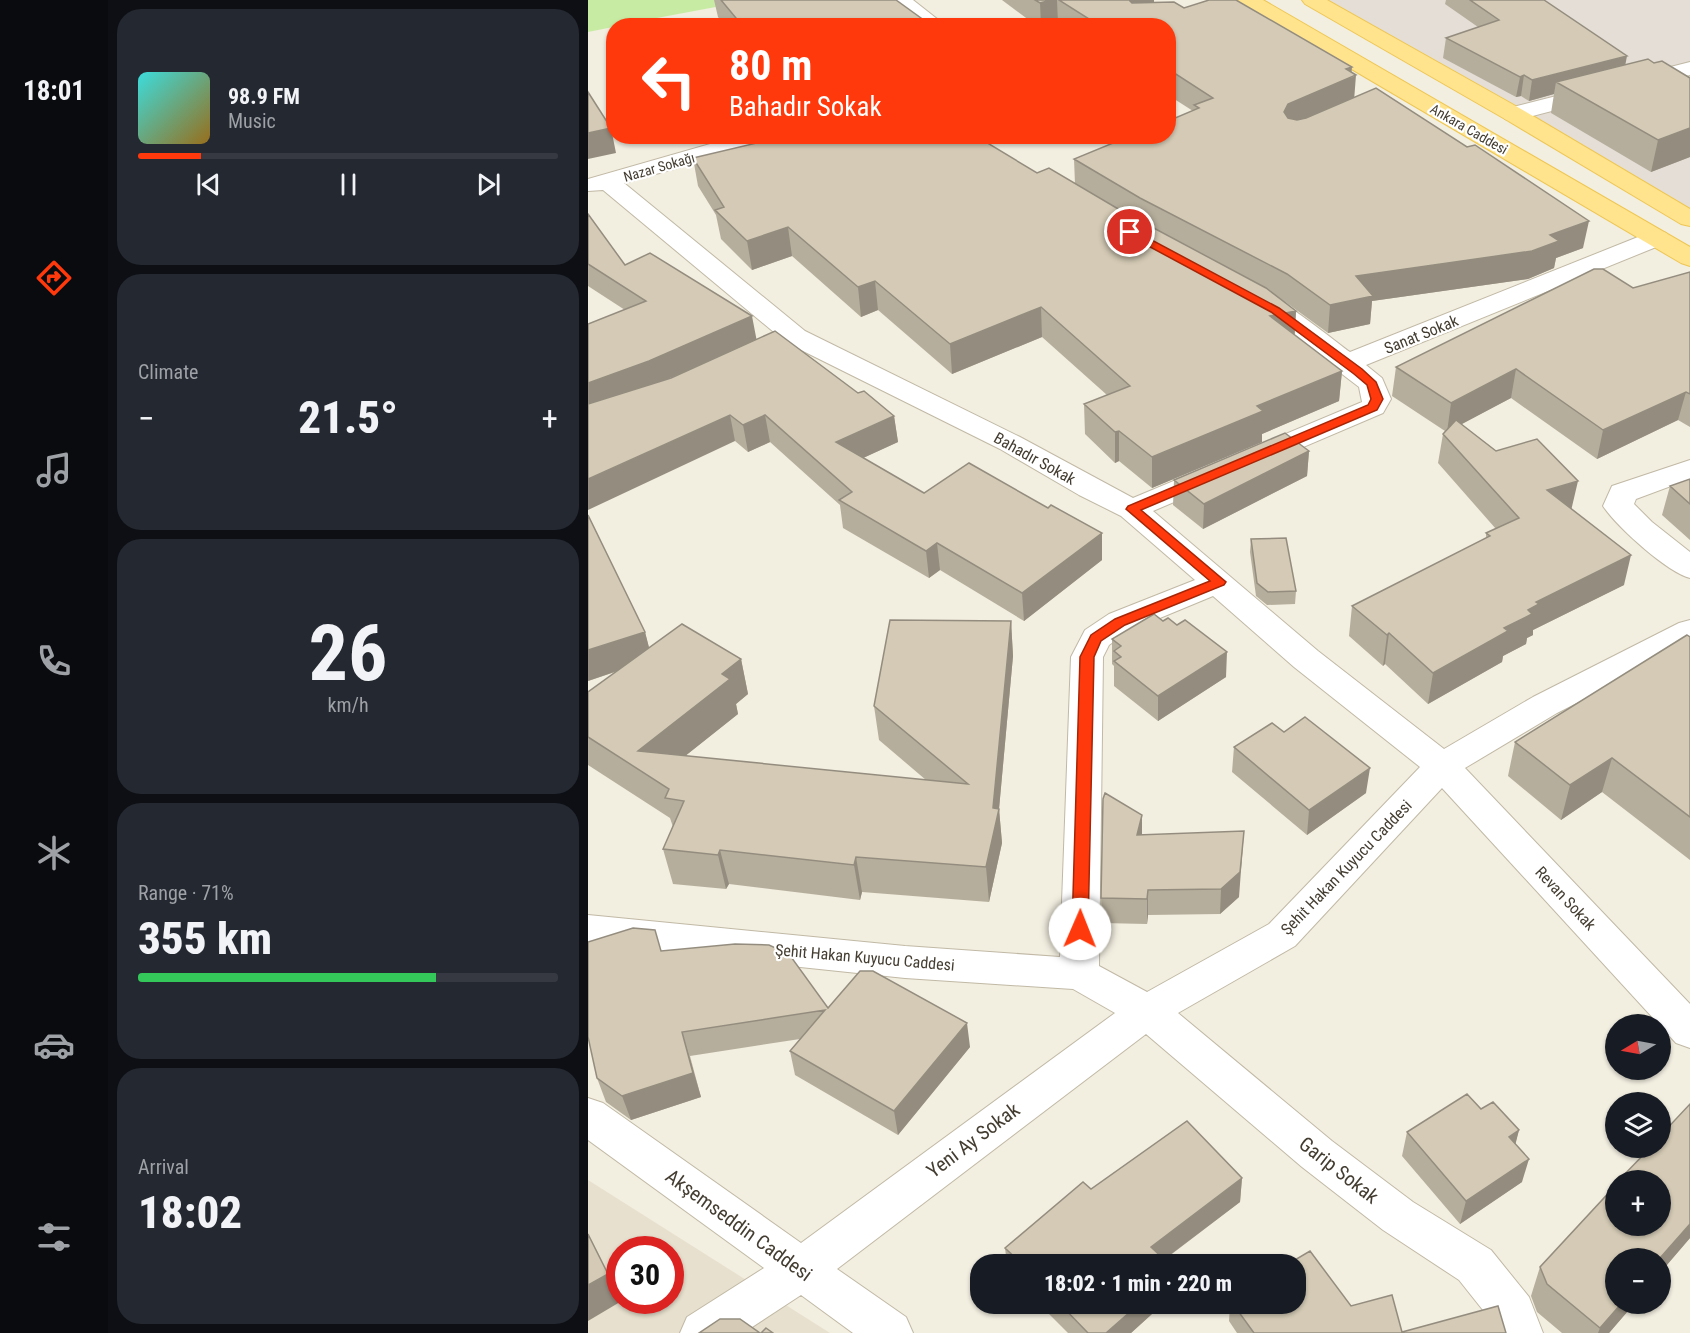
<!DOCTYPE html>
<html lang="en">
<head>
<meta charset="utf-8">
<style>
  :root { --surface:#171b24; --page:#242831; --text:#f1f3f6; --muted:#9ea1a6; --line:#363941; --accent:#ff390b }
  body { margin:0; font-family:"Roboto Condensed",sans-serif; background:var(--page); color:var(--text); height:100vh; display:flex; flex-direction:column; font-size:22px; white-space:nowrap }
  * { box-sizing:border-box; margin:0 }
  p { font-size:20px; color:var(--muted) }
  .icon { flex:none; width:33px; height:33px; fill:none; stroke:currentColor; stroke-width:2; stroke-linecap:round; stroke-linejoin:round }
  .map { position:relative; flex:1; overflow:hidden }
  .side { display:flex; flex-direction:column; gap:9px; padding:9px; background:#0d0f14; width:480px }
  .side>* { flex:none }
  .top-card { position:absolute; left:18px; top:18px; width:570px; height:126px; border-radius:24px; box-shadow:0 2px 4px #0004; background:#ff390b; color:#fff; overflow:hidden }
  .needle { width:39px; rotate:260deg }
  .fabs { position:absolute; left:1017px; top:1014px; display:grid; gap:12px }
  .fabs a { display:grid; place-items:center; width:66px; height:66px; border-radius:50%; background:var(--surface); box-shadow:0 2px 4px #0004; font-size:30px }
  .speed { position:absolute; left:18px; top:1236px; display:flex; gap:12px; font-size:30px; font-weight:700; text-align:center }
  .speed>* { display:grid; place-content:center; width:78px; height:78px; border-radius:50%; background:var(--surface); box-shadow:0 2px 4px #0004; line-height:1 }
  .speed .limit { border:9px solid #d22; background:#fff; color:#111 }
  .pin { position:absolute; display:grid; place-items:center; width:51px; height:51px; color:#fff; margin:-26px; border:3px solid #fff; border-radius:50%; box-shadow:0 2px 6px #0007 }
  .me { position:absolute; width:66px; margin:-33px; rotate:1deg; stroke-linejoin:round; filter:drop-shadow(0 0 4px #0008) }
  .turn { display:flex; align-items:center; gap:21px; height:126px; padding:0 24px; font-size:27px }
  .turn .icon { width:78px; height:78px; stroke-width:2.5 }
  .turn b { display:block; font-size:42px; line-height:51px }
  .big { font-size:45px; font-weight:800; line-height:1.1 }
  .side .tile { flex:1; display:flex; flex-direction:column; justify-content:center; gap:9px; min-width:0; padding:0 21px; border-radius:24px; background:var(--page) }
  .side .dial { align-items:center; gap:0 }
  .dial b { font-size:78px; line-height:1 }
  .song { display:flex; align-items:center; gap:18px }
  .cover { width:72px; height:72px; border-radius:9px; background:linear-gradient(135deg,hsl(180 70% 55%),hsl(40 70% 35%)) }
  .played { height:6px; border-radius:3px; background:linear-gradient(90deg,var(--accent) 15%,var(--line) 15%) }
  .keys { display:flex; justify-content:space-around; direction:ltr }
  .heat { display:flex; justify-content:space-between; align-items:center; font-size:33px; direction:ltr }
  .charge { height:9px; border-radius:4px; background:linear-gradient(90deg,#34c759 71%,var(--line) 0) }
  .trip { position:absolute; left:382px; top:1254px; width:336px; height:60px; border-radius:24px; background:var(--surface); box-shadow:0 2px 4px #0004; font-weight:800; line-height:60px; text-align:center }
  main { display:flex; flex:1; min-height:0 }
  .menu { display:flex; flex-direction:column; width:108px; justify-content:space-around; align-items:center; background:#090b0e; color:var(--muted) }
  .menu .icon { width:42px; height:42px }
  .menu .current { color:var(--accent) }
  .menu b { font-size:27px; color:var(--text) }
  .map>svg:first-child { display:block }
</style>
</head>
<body>
<main>
<nav class="menu">
<b>18:01</b>
<svg class="icon current" aria-label="directions" viewBox="0 0 24 24"><path d="M12 3l9 9-9 9-9-9zM9 14v-3h6M13 9l2 2-2 2"/></svg>
<svg class="icon" aria-label="music" viewBox="0 0 24 24"><path d="M9 18V5l10-2v13"/><circle cx="6" cy="18" r="3"/><circle cx="16" cy="16" r="3"/></svg>
<svg class="icon" aria-label="phone" viewBox="0 0 24 24"><path d="M5 4h4l2 5-3 2q2 4 5 5l2-3 5 2v4C11 20 4 13 5 4z"/></svg>
<svg class="icon" aria-label="climate" viewBox="0 0 24 24"><path d="M12 3v18M4 7l16 10M4 17L20 7"/></svg>
<svg class="icon" aria-label="car" viewBox="0 0 24 24"><path d="M5 17H2v-5l4-1 3-4h7l3 4 3 1v5h-3M9 17h6M6 11h13"/><circle cx="7" cy="17" r="2"/><circle cx="17" cy="17" r="2"/></svg>
<svg class="icon" aria-label="filters" viewBox="0 0 24 24"><path d="M4 7h16M4 17h16"/><circle cx="9" cy="7" r="2"/><circle cx="15" cy="17" r="2"/></svg>
</nav>
<section class="side">
<div class="tile">
<div class="song"><i class="cover"></i><div><b>98.9 FM</b><p>Music</p></div></div>
<div class="played"></div>
<div class="keys"><svg class="icon" aria-label="previous" viewBox="0 0 24 24"><path d="M18 5L8 12l10 7zM5 5v14"/></svg><svg class="icon" aria-label="pause" viewBox="0 0 24 24"><path d="M8 5v14M16 5v14"/></svg><svg class="icon" aria-label="next" viewBox="0 0 24 24"><path d="M6 5l10 7-10 7zM19 5v14"/></svg></div>
</div>
<div class="tile"><p>Climate</p>
<div class="heat"><a>−</a><b class="big">21.5°</b><a>+</a></div>
</div>
<div class="tile dial"><b>26</b><p>km/h</p></div>
<div class="tile"><p>Range · 71%</p><b class="big">355 km</b><div class="charge"></div></div>
<div class="tile"><p>Arrival</p><b class="big">18:02</b></div>
</section>
<div class="map">
<svg width="1102" height="1333" viewBox="0 0 1102 1333">
  <rect width="100%" height="100%" fill="#f2eee0"/>
  <!-- residential -->
  <path fill="#e7e0ce" fill-rule="evenodd" d="M0,1180L242,1333H0ZM32,1250H82V1300H32Z"/>
  <!-- industrial -->
  <path fill="#e4ded6" d="M734,0H1102V210Z"/>
  <!-- green -->
  <path fill="#c8eba4" d="M0,0H129L133,6L26,26L25,27L0,32Z"/>
  <g fill="none" stroke-linecap="round" stroke-linejoin="round">
    <defs>
      <path id="minor" d="M302,0H325L358,26H334Z
        M1102,62V75L925,121L917,119L914,114L917,109Z
        M150,136H188L185,141L36,183L217,331L432,437L545,498L774,402L771,387L678,316L662,307L658,301L662,295C665,295 668,293 671,293C689,293 745,340 762,352L1060,233L1069,231L1078,233L1081,238L1078,243L778,365L794,378L803,399L795,413L565,511L730,651L856,749L945,697L1091,623L1102,620V645L969,713L877,768L1102,1004V1048L1088,1043L854,788L707,946L590,1013L744,1141L825,1202L903,1250L941,1297L955,1333H909L906,1324L871,1280L795,1230L714,1167L558,1034L249,1269L318,1317L325,1333H265L213,1295L155,1333H92L99,1317L176,1268L0,1140V1098L15,1103L213,1243L527,1013L485,989L317,978L0,945V915L317,946L472,957L483,657L497,630L521,614L607,580L533,516L491,495L412,449L199,343L15,190L0,191V179ZM625,596L706,667L832,767L681,924L559,992L511,966L515,657L521,645L543,630Z
        M1102,460V479L1048,499L1046,504L1064,522L1102,552V578C1079,572 1029,527 1015,506L1024,486Z"/>
      <path id="major" d="M650,0H675L1102,247V266L1093,263L653,4Z
        M714,0H739L933,109L1102,209V226L1093,224L917,119L717,4Z"/>
    </defs>
    <!-- minor casing -->
    <use href="#minor" stroke="#c1b9a5" stroke-width="2"/>
    <!-- major casing -->
    <use href="#major" stroke="#eec652" stroke-width="2"/>
    <!-- minor -->
    <use href="#minor" fill="#fff" fill-rule="evenodd"/>
    <!-- major -->
    <use href="#major" fill="#ffe38d" fill-rule="evenodd"/>
  </g>
  <!-- wall -->
  <path fill="#b6ae9c" d="M126,0H133L344,26H131L130,22H134L130,17Z
    M414,0H566V3L596,8L764,72L766,97L995,248L968,258L966,268L940,279L784,301L782,324L740,333L696,301L708,311L707,335L754,371L751,401L674,434V442L564,488L531,461L527,463L497,434L496,404L519,395L454,337L364,374L290,310L273,317L204,256L164,270L133,239L128,215L110,186L105,158L449,173L487,184L486,159L605,111L580,95V26H473L470,23L462,26H449Z
    M858,0H956L1037,65L1066,63L1102,78V157L1063,172L963,113L966,94L941,101L933,96L928,97L855,58L858,38L890,27L857,4Z
    M0,214L37,265L168,339L270,393L306,416L310,442L275,458L336,493L460,508L514,533V560L436,621L352,570L341,578L255,528L252,505L182,442L160,452L147,441L37,310L0,286Z
    M1102,272V427L1090,420L1009,459L923,398L873,424L984,509L1036,585L945,630V635L939,638L938,644L915,656L914,662L840,704L797,664L795,666L761,636L764,606L898,538V533L908,529L850,463L855,434L857,431L804,396L808,367L1045,288Z
    M721,451L719,476L615,529L585,505L586,480Z
    M1102,479V540L1074,515L1082,486Z
    M663,539L708,591L707,604L679,605L668,596L662,552Z
    M423,621L425,656L411,809L414,843L401,902L274,892L272,900L141,884L138,889L85,884L75,849L85,827L82,818L0,765V692L30,671L0,681L57,632L61,648L153,659L160,694L148,704L150,714L97,756L338,780L291,740L286,706Z
    M1102,637V860L1014,792L973,820L920,776L927,742Z
    M524,639L638,677L570,721L526,686V666L524,664Z
    M646,747L778,793L719,835L644,772Z
    M554,815V835L651,897L632,914L560,915L559,924L514,923L513,898Z
    M73,951L240,1008L382,1047L310,1135L207,1075L202,1051L212,1039L102,1056L113,1097L43,1120L18,1102L9,1078Z
    M1102,1104V1238L1072,1273V1258L1028,1304H1046L1021,1333H974L949,1312L943,1296L952,1267Z
    M893,1109L931,1130L927,1144L934,1182L872,1224L814,1156L819,1132Z
    M654,1178L652,1202L576,1260L581,1264H419L417,1248L503,1189Z
    M451,1304H575L543,1333H480Z
    M642,1304H708L763,1306L814,1332L918,1333H649L641,1321Z"/>
  <!-- shaded-wall -->
  <path fill="#948d7f" d="M463,0H469L470,23L462,26H453L452,3Z
    M543,0H566V14L546,20L542,1Z
    M1039,56L1035,77L968,82L966,94L941,101L944,80Z
    M764,67L763,78L768,75L766,101L698,130L696,112L700,104L758,69Z
    M936,75L933,96L928,97L932,77Z
    M23,128L28,153L0,159V133Z
    M1102,128V157L1063,172L1070,140Z
    M1001,221L995,248L968,258L966,268L940,279L784,301L782,324L740,333L742,305L768,276L962,235Z
    M200,227L204,256L164,270L159,241Z
    M287,281L290,310L273,317L270,287Z
    M453,307L454,337L364,374L362,344Z
    M708,311L706,340L682,316Z
    M164,316L169,342L0,412V383Z
    M928,369L923,398L859,432L863,403Z
    M754,371L751,401L674,434V442L564,488V457L669,406Z
    M1098,392L1090,420L1009,459L1015,430Z
    M142,415L147,441L0,510V479Z
    M177,415L182,442L160,452L155,425Z
    M306,416L310,442L251,469L248,442Z
    M531,431V461L527,463V432Z
    M721,451L719,476L615,529L616,504Z
    M990,481L983,511L959,490Z
    M514,533V560L436,621L434,593Z
    M349,543L352,570L341,578L338,551Z
    M1043,555L1036,585L945,630V635L939,638L938,644L915,656L914,662L840,704L845,673L916,628L940,610L948,602Z
    M423,621L425,656L411,809L414,843L401,902L398,867L405,808Z
    M57,632L64,659L0,681V650Z
    M801,633L797,664L795,666L799,635Z
    M639,652L638,677L570,721V696Z
    M153,659L160,694L148,704L150,714L67,780L50,751L134,674Z
    M1024,758L1014,792L973,820L982,785Z
    M782,768L778,793L719,835L721,810Z
    M554,815V840L549,835Z
    M656,831L651,897L632,914L633,889Z
    M132,850L141,884L138,889L130,855Z
    M268,857L274,892L272,900L266,865Z
    M560,890V915L559,924V899Z
    M379,1023L382,1047L310,1135L306,1111Z
    M94,1032L113,1097L43,1120L34,1096Z
    M931,1130L925,1154L921,1137Z
    M941,1159L934,1182L872,1224L878,1201Z
    M654,1178L652,1202L570,1264L563,1247Z
    M1102,1224V1238L1072,1273V1258Z
    M20,1274L32,1302L0,1321V1285Z
    M551,1304H575L543,1333H518Z
    M1033,1304H1046L1021,1333H1010L1012,1328Z"/>
  <!-- building -->
  <path fill="#d4cab5" stroke="#948d7f" stroke-width="1.5" d="M133,0H308L344,26H135L130,22L148,18Z
    M447,0H463L452,3Z
    M471,0H543L542,1L544,3L586,2L596,8L621,0H648L764,67L758,69L768,75L700,104L696,112L700,118L709,120L718,118L788,88L879,147L887,145L1001,221L962,235L971,241L944,251L768,276L785,296L742,305L699,274L552,198L486,159L542,136H580V121L611,108L606,105L625,98L580,69V26H512Z
    M882,0H956L1039,56L944,80L936,75L932,77L858,38L911,20Z
    M1060,59L1066,63L1074,61L1102,78V128L1070,140L968,82Z
    M0,92L23,128L0,133Z
    M198,136H388L449,173L461,168L532,210L678,288L708,311L682,316L754,371L669,406L675,411L564,457L531,431L527,432L496,404L542,386L453,307L362,344L287,281L270,287L200,227L159,241L127,210L136,207L105,158Z
    M0,214L37,265L62,253L164,316L61,361L0,383V324L58,301L0,264Z
    M1006,269H1015L1045,288L1102,272V394L1098,392L1015,430L928,369L863,403L808,367Z
    M187,331L270,393L276,391L306,416L248,442L336,493L381,463L460,508L463,505L514,533L434,593L349,543L338,551L251,500L264,492L177,415L155,425L142,415L0,479V404L83,378Z
    M868,420L908,451L949,439L990,481L959,490L1043,555L948,602L951,604L940,610L944,614L916,628L920,631L845,673L801,633L799,635L764,606L902,536L898,533L931,518L855,434Z
    M697,433L721,451L616,504L586,480Z
    M1102,479V504L1082,486Z
    M0,515L57,632L0,650Z
    M698,538L708,591L680,592L669,583L663,539Z
    M566,614L575,621L580,618L589,625L597,620L639,652L570,696L526,661L533,657L526,651L533,646L524,639Z
    M302,620L423,621L405,808L411,809L398,867L268,857L266,865L132,850L130,855L75,849L96,801L77,798L81,789L0,737V692L94,624L153,659L134,674L142,679L50,751L380,784L286,706Z
    M1099,635L1102,637V817L1024,758L982,785L927,742Z
    M717,717L782,768L721,810L646,747L684,723L696,732Z
    M517,793L554,815L549,835L656,831L652,872L633,889L560,890L559,899L513,898L515,799Z
    M45,928L67,930L73,951L147,944L181,945L201,954L240,1008L272,971H285L379,1023L306,1111L202,1051L237,1010L94,1032L105,1073L34,1096L9,1078L0,1037V942Z
    M879,1094L893,1109L905,1102L931,1130L921,1137L941,1159L878,1201L819,1132Z
    M1102,1104V1224L1072,1258H1028V1304H1033L1012,1328L959,1284L952,1267L1028,1185V1226H1072V1180H1031L1062,1148H1072V1136Z
    M599,1121L654,1178L563,1247L581,1264H434L417,1248L495,1182L503,1189Z
    M0,1234L20,1274L0,1285Z
    M722,1251L763,1306L804,1295L814,1332L910,1306L918,1333H666L645,1304H708V1264H700Z
    M472,1304H551L518,1333H500Z
    M132,1319H152L172,1333H111Z
    M178,1328L185,1333H173Z"/>
  <!-- route -->
  <path fill="#ff390b" stroke="#a62507" stroke-width="1.5" d="M538,230H545L691,308L774,369L788,382L795,399L789,410L553,510L638,582L636,585L537,625L513,641L506,657L500,929L497,934L492,935L486,934L484,929L492,657L503,635L527,619L622,581L538,509L540,506L780,405L783,399L779,385L766,374L683,312L538,234Z"/>
  <g text-anchor="middle" stroke-width="4.5" stroke-linejoin="round" paint-order="stroke">
    <!-- far-street labels -->
    <g font-size="14" fill="#443d31" stroke="#fff">
      <text transform="translate(881 129) rotate(30)" y="5">Ankara Caddesi</text>
      <text transform="translate(71 167) rotate(-16)" y="5">Nazar Sokağı</text>
    </g>
    <!-- street labels -->
    <g font-size="16" fill="#443d31" stroke="#fff">
      <text transform="translate(833 334) rotate(-22)" y="6">Sanat Sokak</text>
      <text transform="translate(447 458) rotate(29)" y="6">Bahadır Sokak</text>
      <text transform="translate(758 867) rotate(-46)" y="6">Şehit Hakan Kuyucu Caddesi</text>
      <text transform="translate(978 898) rotate(47)" y="6">Revan Sokak</text>
      <text transform="translate(277 957) rotate(5)" y="6">Şehit Hakan Kuyucu Caddesi</text>
    </g>
    <!-- near-street labels -->
    <g font-size="20" fill="#443d31" stroke="#fff">
      <text transform="translate(385 1140) rotate(-37)" y="7">Yeni Ay Sokak</text>
      <text transform="translate(751 1170) rotate(38)" y="7">Garip Sokak</text>
      <text transform="translate(151 1225) rotate(36)" y="7">Akşemseddin Caddesi</text>
    </g>
  </g>
</svg>
<div class="fabs">
<a><svg class="needle" viewBox="-14 -14 28 28"><path d="M0-13l5 13h-10z" fill="#e53935"/><path d="M0 13l5-13h-10z" fill="#9ea1a6"/></svg></a>
<a><svg class="icon" aria-label="layers" viewBox="0 0 24 24"><path d="M12 4l9 5-9 5-9-5zM3 14l9 5 9-5"/></svg></a>
<a>+</a>
<a>−</a>
</div>
<div class="speed"><div class="limit">30</div></div>
<div class="pin" style="left:542px;top:232px;background:#d93025"><svg class="icon" aria-label="arrive" viewBox="0 0 24 24"><path d="M6 21V4h12l-3 4 3 4H6"/></svg></div>
<svg class="me" style="left:492px;top:929px" viewBox="-20 -20 40 40"><circle r="19" fill="#fff"/><path d="M0-13L10 11 0 6-10 11z" fill="#ff390b"/></svg>
<div class="trip">18:02 · 1 min · 220 m</div>
<div class="top-card">
<div class="turn"><svg class="icon" aria-label="left" viewBox="0 0 24 24"><path d="M17 20v-9H6M10 6l-5 5 5 5"/></svg><div><b>80 m</b>Bahadır Sokak</div></div>
</div>
</div>
</main>
</body>
</html>
